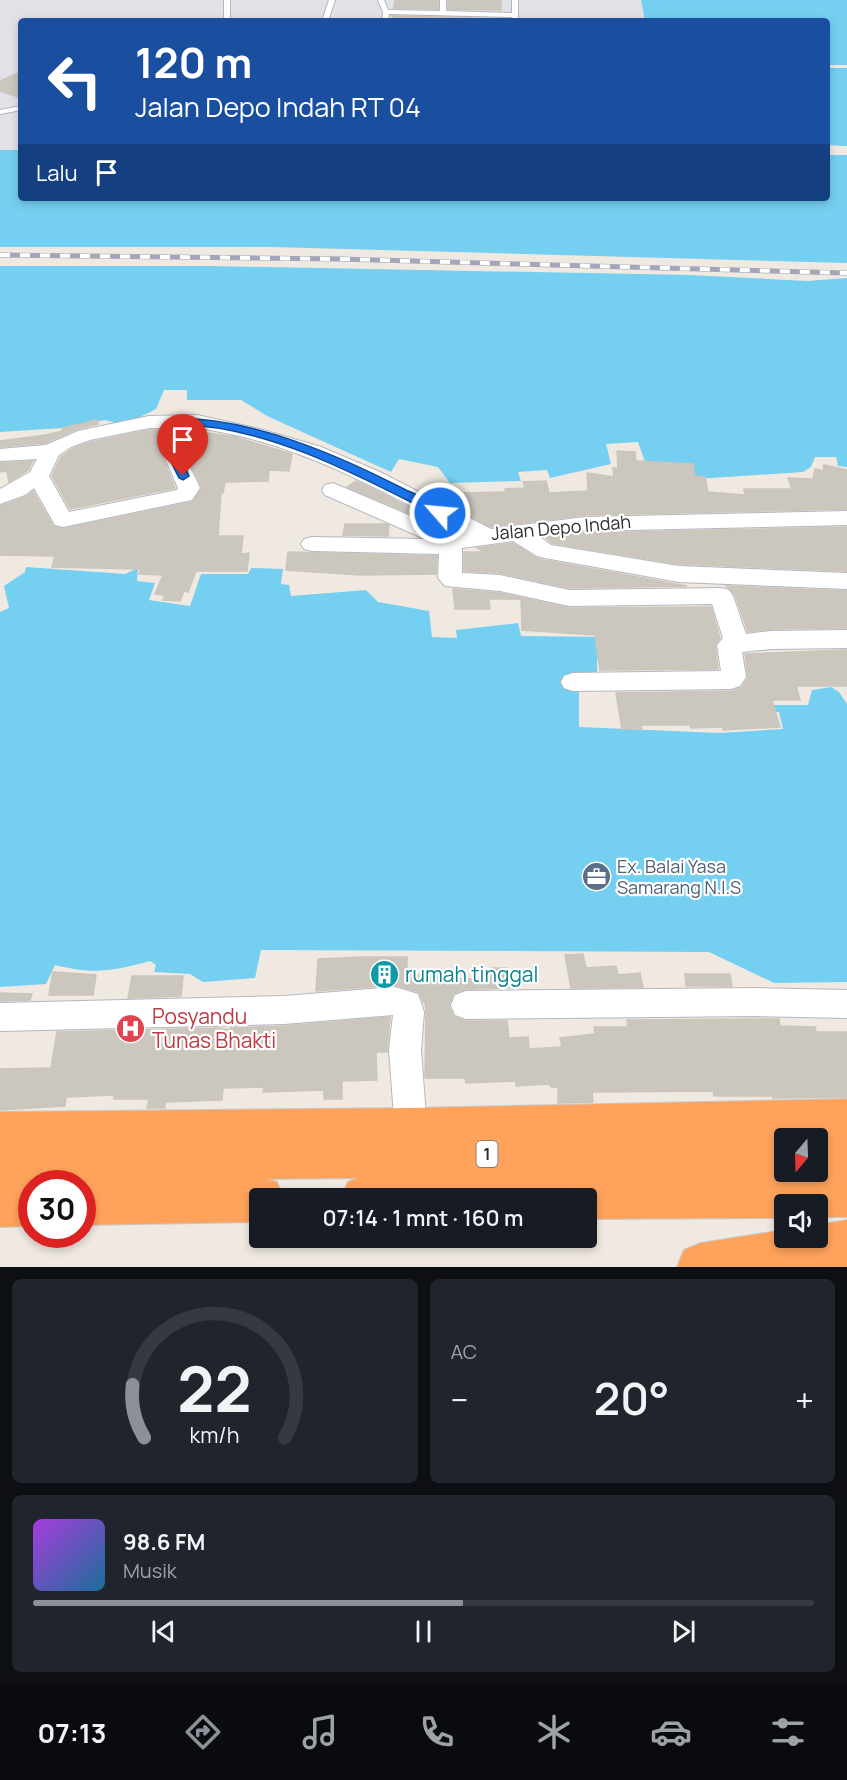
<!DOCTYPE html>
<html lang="id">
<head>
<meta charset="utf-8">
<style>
  :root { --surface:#171b24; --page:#20242c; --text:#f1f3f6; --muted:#9ea1a6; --line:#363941; --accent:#8c9099 }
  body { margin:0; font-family:Manrope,sans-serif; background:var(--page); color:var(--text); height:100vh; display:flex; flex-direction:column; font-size:22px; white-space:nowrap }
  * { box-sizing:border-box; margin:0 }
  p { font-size:20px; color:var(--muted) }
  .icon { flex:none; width:33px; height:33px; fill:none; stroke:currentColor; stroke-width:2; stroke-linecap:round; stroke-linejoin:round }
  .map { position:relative; height:1267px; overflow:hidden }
  .details { display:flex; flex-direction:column; gap:12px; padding:12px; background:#0d0f14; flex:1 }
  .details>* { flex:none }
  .hud { position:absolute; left:18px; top:18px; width:812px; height:183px; border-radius:6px; box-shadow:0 3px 9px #0003; background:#1a4fa0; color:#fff; overflow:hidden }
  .needle { width:39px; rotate:199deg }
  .controls { position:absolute; left:774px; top:1128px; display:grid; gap:12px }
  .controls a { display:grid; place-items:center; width:54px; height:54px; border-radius:6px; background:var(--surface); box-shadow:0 3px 9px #0003; font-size:30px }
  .speed { position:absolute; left:18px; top:1170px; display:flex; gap:12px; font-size:30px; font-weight:700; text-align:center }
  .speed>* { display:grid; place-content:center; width:78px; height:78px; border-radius:50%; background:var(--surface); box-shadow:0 3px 9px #0003; line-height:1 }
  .speed .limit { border:9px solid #d22; background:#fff; color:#111 }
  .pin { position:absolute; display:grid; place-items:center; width:51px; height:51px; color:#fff; margin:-62px -26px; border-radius:50% 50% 50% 0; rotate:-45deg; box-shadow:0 0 6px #0007 }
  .pin .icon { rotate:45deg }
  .me { position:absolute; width:66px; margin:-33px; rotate:297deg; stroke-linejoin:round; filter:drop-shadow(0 0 4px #0008) }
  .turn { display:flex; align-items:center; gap:21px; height:126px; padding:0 18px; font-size:27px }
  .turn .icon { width:78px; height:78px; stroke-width:2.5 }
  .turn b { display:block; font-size:42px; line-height:51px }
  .then { display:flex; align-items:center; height:57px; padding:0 18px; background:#0003; gap:12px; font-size:22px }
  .big { font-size:45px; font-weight:600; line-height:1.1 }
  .details .card { flex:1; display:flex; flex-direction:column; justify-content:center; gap:9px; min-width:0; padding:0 21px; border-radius:9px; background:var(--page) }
  .details .dial { align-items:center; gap:0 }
  .dial svg { height:156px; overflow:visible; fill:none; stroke:var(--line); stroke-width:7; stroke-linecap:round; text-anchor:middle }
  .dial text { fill:var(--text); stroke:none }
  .song { display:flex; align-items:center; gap:18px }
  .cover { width:72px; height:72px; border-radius:9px; background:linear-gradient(135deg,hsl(280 70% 55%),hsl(200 70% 35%)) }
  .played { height:6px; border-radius:3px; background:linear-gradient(90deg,var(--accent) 55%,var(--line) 55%) }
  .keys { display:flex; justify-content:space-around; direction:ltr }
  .heat { display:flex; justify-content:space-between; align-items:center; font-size:33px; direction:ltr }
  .details .tiles { flex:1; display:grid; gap:12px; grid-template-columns:1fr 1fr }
  .card:last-child { grid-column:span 2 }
  .trip { position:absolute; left:249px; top:1188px; width:348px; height:60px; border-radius:6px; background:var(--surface); box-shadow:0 3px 9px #0003; font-weight:600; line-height:60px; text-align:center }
  .menu { display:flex; height:96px; justify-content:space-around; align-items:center; background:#090b0e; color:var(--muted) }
  .menu .icon { width:42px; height:42px }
  .menu .on { color:var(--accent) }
  .menu b { font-size:27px; color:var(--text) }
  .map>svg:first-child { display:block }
</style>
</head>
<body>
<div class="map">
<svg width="847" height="1267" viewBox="0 0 847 1267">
  <rect width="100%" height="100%" fill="#efe9e1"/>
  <!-- industrial -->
  <path fill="#e3e1e8" d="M0,0H641L645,21H21V150H0Z"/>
  <!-- water -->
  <path fill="#75cff0" d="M641,0H847V65H827L826,21H645Z
    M826,68H847V146L827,145Z
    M0,150H21V198H826L827,155H847V263L272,247H0Z
    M0,266H209L690,275L807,281L847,278V467L838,466L836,457H815L811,467L803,472L696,479L645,462L638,442L606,444L611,464L550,478L547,470L518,472L521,481L450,483L438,467L399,459L391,472L269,417L241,400H187V390H164L156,409L138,418L116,423L105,420L62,428L0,432Z
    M26,567L125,574L138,568L137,581L155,583L149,600L190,606L201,574H248L251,568L283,569L281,584L289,585L291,596L366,590L378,602L429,611L432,637L457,638L456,630L518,623L521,636L600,637L605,657L597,659V674L568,678L570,691L579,692V727L720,733L783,729L779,712H765L764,705H808L812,690L831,687L839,692L847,704V982L774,983L709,952L261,950L255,978L203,982L190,974L154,972L156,965L150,961C111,971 96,975 55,965L46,984L0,987V612L9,608L4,586L25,572Z"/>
  <!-- building -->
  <path fill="#cbc7bf" stroke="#cbc5ba" stroke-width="1.5" d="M395,0H438V9L394,8Z
    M448,0H501V10L448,9Z
    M393,16L502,19V21H393Z
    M21,72V98L0,91V81Z
    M97,420L98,424L77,429L45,443L0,447V441L46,435L63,431L62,428Z
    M149,430H162L161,454L175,488L70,509L52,476L61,457L72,449L91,442Z
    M187,430L235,437L292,454L289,471L269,470L268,481L225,482L223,493H221L218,536H243L241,554L249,553L247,571H196L188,592L184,591L180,601L163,600L165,595L155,594L163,575L139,574L141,569L52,567L55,556L0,555V506L26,497L33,491L53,526L62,529L192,502L202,487L185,453Z
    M617,451L635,452L636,461L693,464L695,476L705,477L708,492L745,495L744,489H792L788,478L813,479L815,469L823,471L824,465L847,470V509L585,515L491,527L463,512L461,493L506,492L505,489L525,488L523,482L546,481L549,493L588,491L587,473L614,477L613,468H618Z
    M33,461L28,470L9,482L7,471L0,472V463Z
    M356,481L379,492L432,519L430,522L347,487Z
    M345,524H386L389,525L388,536L343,535Z
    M847,527V571L679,564L552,543L546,538L585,533Z
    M513,543L536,558L544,560L687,586L569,588L500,573L464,571V552H485L477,548Z
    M288,552L437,556L436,574L360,575L286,570Z
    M726,586L847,591V628L771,629L748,632L735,595Z
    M453,589L500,593L569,608L711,607L720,638L715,645L718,669L600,670L595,635L522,630L521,599H489L490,609H455Z
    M847,650V686H796L800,700H772L780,727L723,730V727L691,728L690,725H641L642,729H622L616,693L732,691L742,687L748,678L745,654Z
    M583,954L586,968L616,966L618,975L640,973L643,987L571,988L565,955Z
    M362,957H407V975H449V979H491V968H508L509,988L465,989L453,994L449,1006L454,1017L465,1021H507L509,1038L528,1037L529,1049L562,1047L560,1038L595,1034L594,1027H628L627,1020L779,1019L780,1026L815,1027L816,1032H847V1097L773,1098V1096H714L713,1091L592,1092L593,1102L558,1103V1087H551L550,1084L516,1086V1081L466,1083L465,1078H425L426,1012L425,1002H423L419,992L395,985L316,991L318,959Z
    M53,972L96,975L93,995H49Z
    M685,974H730L732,986H686Z
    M132,976H183L181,996L128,998Z
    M0,993L32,994L30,1000L0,1001Z
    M390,1017L387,1052H376L377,1080L342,1081V1099H324V1090L263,1092L264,1087L223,1088L222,1100L165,1102V1108H147L149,1099H114V1095L66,1097L65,1106L0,1110V1069L51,1068L57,1032L219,1028L230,1030V1028L284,1026Z"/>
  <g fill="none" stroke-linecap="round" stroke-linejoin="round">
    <defs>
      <path id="lane" d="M224,0H230V21H224Z
        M329,0H335L328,21H322Z
        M378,0H384L388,10L440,11V0H446V11L512,13V0H518V21H512V17L389,14L388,21H382L383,12Z
        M21,106V110L0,114V110Z"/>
      <path id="street" d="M197,415L260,429L321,447L380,472L491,529L585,517L847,511V525L585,531L540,537L551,545L679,566L847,573V589L679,582L545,558L537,556L513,541L462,548V573L500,575L569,590L721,588L729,590L733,596L746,634L771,631L847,630V648L771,649L742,652L746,677L740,686L731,689L573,691L564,688L561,682L564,676L573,673L721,671L717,645L723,638L712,604L569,606L500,591L445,586L438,578L439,554L312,551L304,549L301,544L304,539L312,537L425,539L325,495L322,490L325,485L333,483L453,534L463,533C389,495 316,453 235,435C218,432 202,427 185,427L183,453L200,488L192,500L63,527L55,525L34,488L25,495L0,504V489L30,472L37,459L0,461V449L46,445L78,431L149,416ZM149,428H164L163,453L178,488L177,490L69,512L49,476L59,455L71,447L90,440Z
        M395,987L418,994L424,1012L421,1050L427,1130L423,1141L411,1146L399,1141L395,1130L389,1050L393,1015L284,1024L0,1031V1003L284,996Z
        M756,988L847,990V1018L756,1016L466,1019L455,1015L451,1005L455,995L466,991Z"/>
      <path id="highway" d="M847,1099V1217H818V1204H784V1218L586,1219V1198H341L348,1182L357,1178L267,1179L277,1182L283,1198H260V1222L82,1225V1184H70L77,1181H35L41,1184H32V1226L0,1227V1112L411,1108ZM784,1138H818V1172H784Z
        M847,1220V1267H677L684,1250L701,1243L784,1230V1238H818V1225Z"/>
    </defs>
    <!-- lane casing -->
    <use href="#lane" stroke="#b4b7c1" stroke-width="2"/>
    <!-- street casing -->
    <use href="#street" stroke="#b4b7c1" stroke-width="2"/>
    <!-- highway casing -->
    <use href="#highway" stroke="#c9c9c9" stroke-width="2"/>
    <!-- lane -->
    <use href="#lane" fill="#fff" fill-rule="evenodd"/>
    <!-- street -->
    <use href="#street" fill="#fff" fill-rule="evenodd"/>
    <!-- highway -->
    <use href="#highway" fill="#ffa35c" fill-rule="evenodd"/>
    <defs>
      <path id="rail" d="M0,255L340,259L847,273"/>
    </defs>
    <!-- rail casing -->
    <use href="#rail" stroke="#a3a6b8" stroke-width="5"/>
    <!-- rail -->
    <use href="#rail" stroke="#fff" stroke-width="4" stroke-dasharray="10" stroke-linecap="butt"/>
  </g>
  <!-- route -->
  <path fill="#1a73e8" stroke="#114b97" stroke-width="1.5" d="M175,418C253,418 338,455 406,490C419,496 438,502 446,513L444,515H436C362,477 265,425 180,425L179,453L189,476L183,480L179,478L167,453L169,421Z"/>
  <!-- icons -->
  <defs>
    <symbol id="office-disc" viewBox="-11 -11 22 22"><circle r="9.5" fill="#5c6f8a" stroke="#fff"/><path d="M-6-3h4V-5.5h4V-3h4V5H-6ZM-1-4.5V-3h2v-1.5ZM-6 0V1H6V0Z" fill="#fff"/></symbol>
    <symbol id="building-disc" viewBox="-11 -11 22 22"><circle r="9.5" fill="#0f9aa8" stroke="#fff"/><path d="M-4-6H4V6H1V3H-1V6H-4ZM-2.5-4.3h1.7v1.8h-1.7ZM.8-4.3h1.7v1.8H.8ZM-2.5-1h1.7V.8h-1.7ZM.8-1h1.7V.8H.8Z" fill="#fff"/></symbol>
    <symbol id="hospital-disc" viewBox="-11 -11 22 22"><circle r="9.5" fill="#e0444e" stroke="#fff"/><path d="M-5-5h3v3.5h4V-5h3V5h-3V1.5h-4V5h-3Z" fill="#fff"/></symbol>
  </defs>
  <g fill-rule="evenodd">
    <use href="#office-disc" x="580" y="860" width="33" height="33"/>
    <use href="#building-disc" x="368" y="958" width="33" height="33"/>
    <use href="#hospital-disc" x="114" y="1012" width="33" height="33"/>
  </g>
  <g text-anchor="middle" stroke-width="4.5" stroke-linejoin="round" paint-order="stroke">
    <!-- shield labels -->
    <rect fill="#fff" stroke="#6d6d6d" stroke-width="1.5" x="476.5" y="1141" width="21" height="26" rx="4.5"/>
    <g font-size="16" font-weight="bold" fill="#2e2e2e">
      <text x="487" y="1160">1</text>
    </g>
    <!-- street labels -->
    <g font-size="18" fill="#2e2e2e" stroke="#fff">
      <text transform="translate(561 528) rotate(-5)" y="6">Jalan Depo Indah</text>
    </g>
    <!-- service labels -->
    <g font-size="18" fill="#4e5e75" stroke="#fff" text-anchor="start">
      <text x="617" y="873">Ex. Balai Yasa<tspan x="617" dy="21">Samarang N.I.S</tspan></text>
    </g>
    <!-- near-culture labels -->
    <g font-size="21" fill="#0d838f" stroke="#fff" text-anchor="start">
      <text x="405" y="982">rumah tinggal</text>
    </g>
    <!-- near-health labels -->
    <g font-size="21" fill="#be3a42" stroke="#fff" text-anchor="start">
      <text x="152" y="1024">Posyandu<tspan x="152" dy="24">Tunas Bhakti</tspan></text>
    </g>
  </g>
</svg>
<div class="controls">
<a><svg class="needle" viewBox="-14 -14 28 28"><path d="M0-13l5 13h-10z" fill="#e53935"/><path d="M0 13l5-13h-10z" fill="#9ea1a6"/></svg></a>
<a><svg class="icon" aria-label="sound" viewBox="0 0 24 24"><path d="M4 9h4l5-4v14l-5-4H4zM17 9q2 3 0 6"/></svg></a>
</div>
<div class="speed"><div class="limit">30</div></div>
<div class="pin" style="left:183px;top:476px;background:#d93025"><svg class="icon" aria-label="arrive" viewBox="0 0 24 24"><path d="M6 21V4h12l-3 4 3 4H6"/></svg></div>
<svg class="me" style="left:440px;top:513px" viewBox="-20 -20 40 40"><circle r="17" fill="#1a73e8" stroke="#fff" stroke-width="3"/><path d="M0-11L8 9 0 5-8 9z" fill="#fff"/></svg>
<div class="trip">07:14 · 1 mnt · 160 m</div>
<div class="hud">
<div class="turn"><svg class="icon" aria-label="left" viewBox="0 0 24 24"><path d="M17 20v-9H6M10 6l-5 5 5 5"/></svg><div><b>120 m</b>Jalan Depo Indah RT 04</div></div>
<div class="then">Lalu<svg class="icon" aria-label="arrive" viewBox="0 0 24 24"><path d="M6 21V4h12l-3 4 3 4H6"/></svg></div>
</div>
</div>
<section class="details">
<div class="tiles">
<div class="card dial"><svg viewBox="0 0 100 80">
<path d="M14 69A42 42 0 1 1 86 69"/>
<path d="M14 69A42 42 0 0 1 8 42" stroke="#8c9099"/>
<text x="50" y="56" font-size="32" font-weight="700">22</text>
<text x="50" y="72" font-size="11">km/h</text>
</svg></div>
<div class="card"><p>AC</p>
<div class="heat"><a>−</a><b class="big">20°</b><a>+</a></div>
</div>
<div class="card">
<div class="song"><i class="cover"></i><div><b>98.6 FM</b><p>Musik</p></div></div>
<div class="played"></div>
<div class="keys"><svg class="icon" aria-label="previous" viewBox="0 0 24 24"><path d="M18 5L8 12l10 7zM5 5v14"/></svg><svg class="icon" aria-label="pause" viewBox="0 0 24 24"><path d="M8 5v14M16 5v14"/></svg><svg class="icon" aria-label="next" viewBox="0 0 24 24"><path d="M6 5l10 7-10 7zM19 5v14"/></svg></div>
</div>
</div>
</section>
<nav class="menu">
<b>07:13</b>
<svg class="icon on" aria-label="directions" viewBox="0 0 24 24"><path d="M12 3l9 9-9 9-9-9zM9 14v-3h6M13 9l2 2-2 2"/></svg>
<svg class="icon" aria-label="music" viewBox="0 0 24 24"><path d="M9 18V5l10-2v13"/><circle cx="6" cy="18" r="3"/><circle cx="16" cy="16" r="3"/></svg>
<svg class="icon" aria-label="phone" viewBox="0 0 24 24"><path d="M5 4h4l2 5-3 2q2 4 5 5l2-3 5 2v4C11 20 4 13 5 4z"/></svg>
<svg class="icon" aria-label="climate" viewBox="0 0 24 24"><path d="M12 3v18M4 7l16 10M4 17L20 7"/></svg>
<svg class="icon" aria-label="car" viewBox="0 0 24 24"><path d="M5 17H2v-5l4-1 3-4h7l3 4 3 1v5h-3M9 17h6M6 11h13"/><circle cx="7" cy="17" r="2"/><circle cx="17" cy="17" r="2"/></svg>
<svg class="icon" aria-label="filters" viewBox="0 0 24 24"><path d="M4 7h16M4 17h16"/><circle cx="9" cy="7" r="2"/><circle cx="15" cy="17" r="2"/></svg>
</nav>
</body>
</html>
